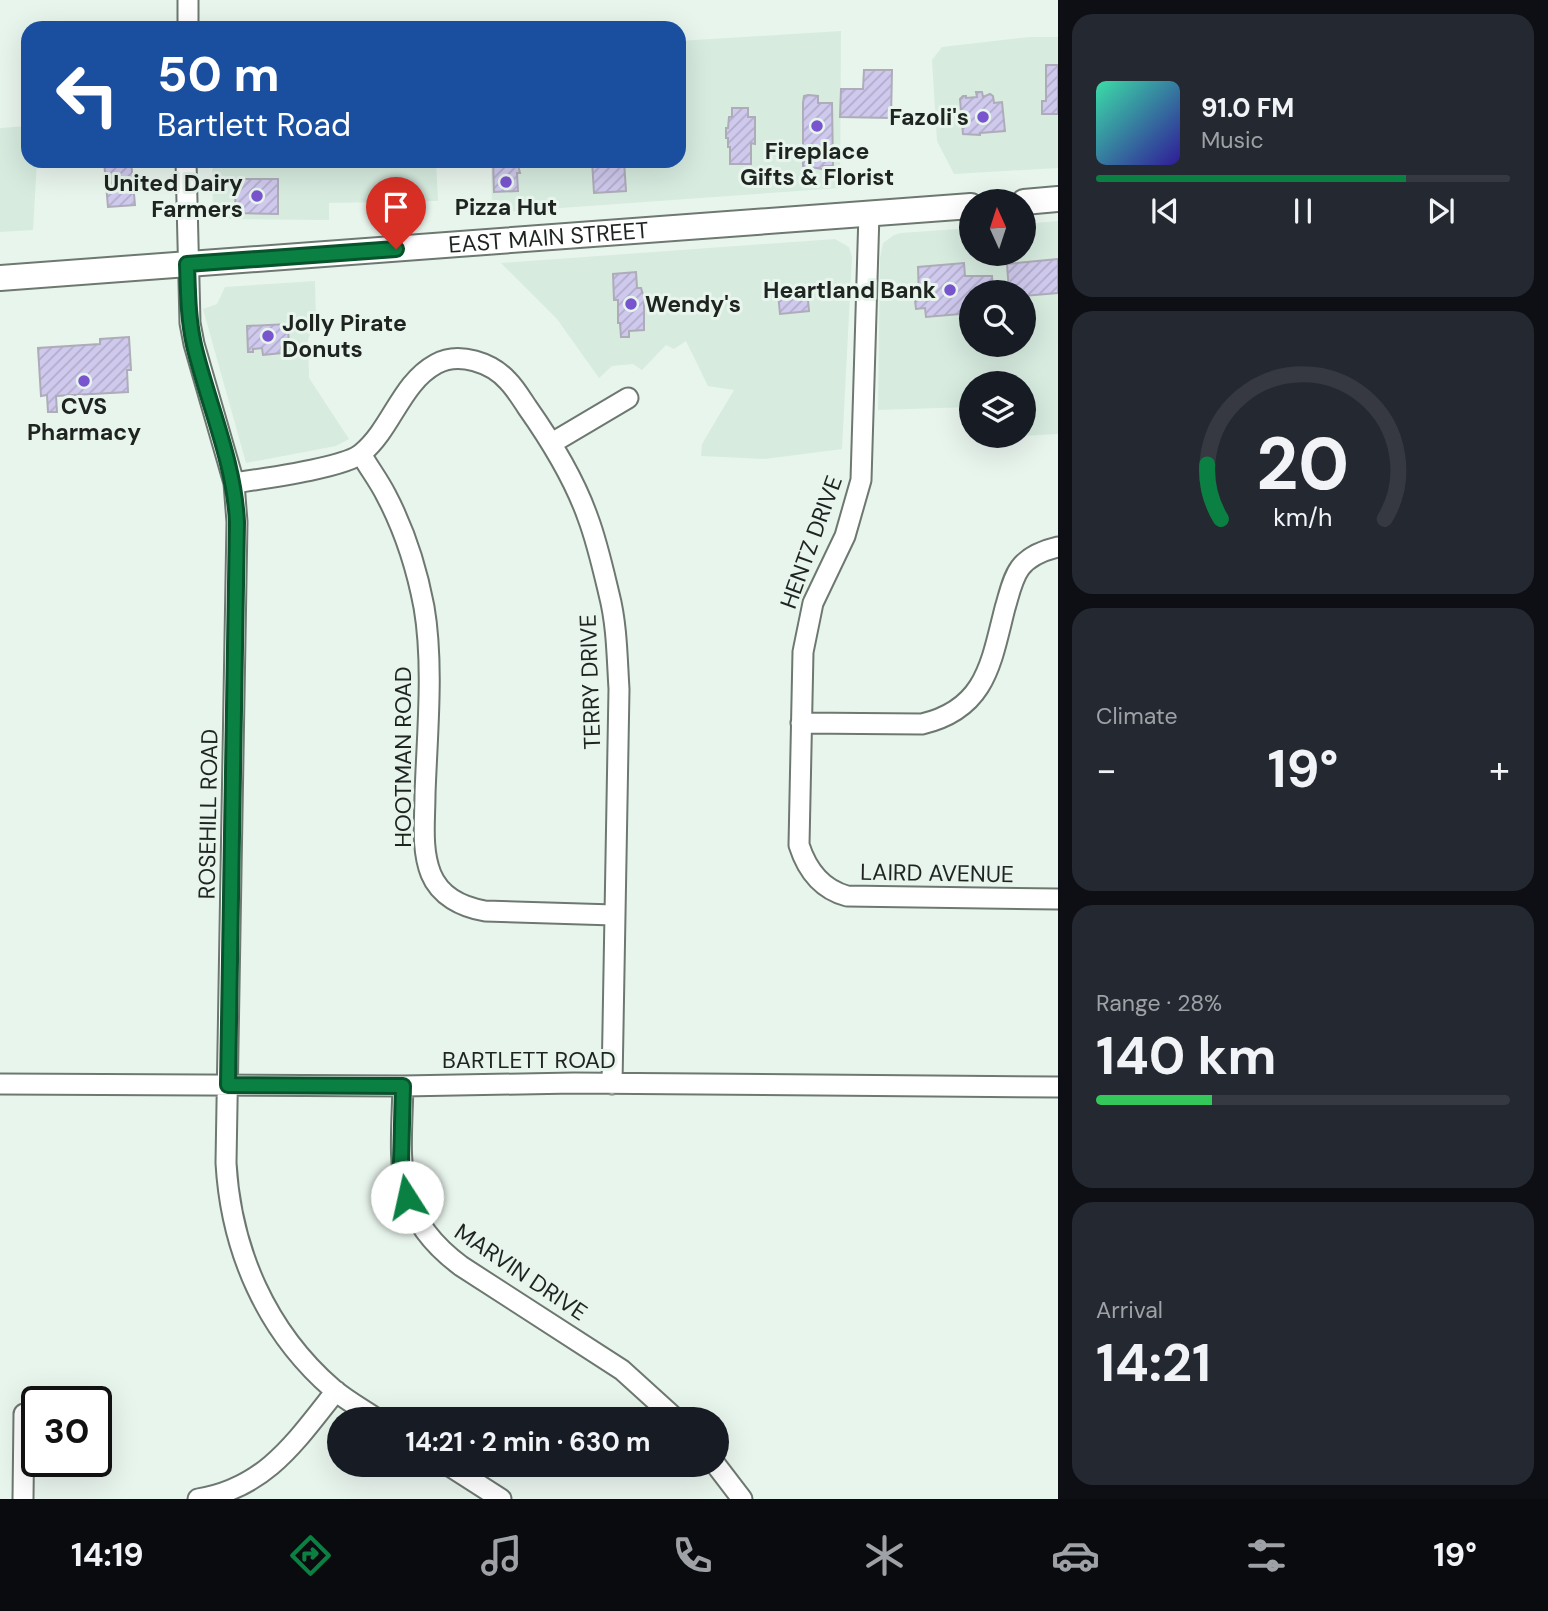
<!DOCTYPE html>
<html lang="en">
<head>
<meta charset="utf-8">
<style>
  :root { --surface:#171b24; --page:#242831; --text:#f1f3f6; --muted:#9ea1a6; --line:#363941; --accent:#0b8043 }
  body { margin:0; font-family:"DM Sans",sans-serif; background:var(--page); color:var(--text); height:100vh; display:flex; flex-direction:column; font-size:26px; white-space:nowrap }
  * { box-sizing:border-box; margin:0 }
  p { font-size:23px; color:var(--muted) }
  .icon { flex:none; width:38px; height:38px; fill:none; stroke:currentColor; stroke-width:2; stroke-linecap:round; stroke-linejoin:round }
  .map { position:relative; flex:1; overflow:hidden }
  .sheet { display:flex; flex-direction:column; gap:14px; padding:14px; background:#0d0f14; width:490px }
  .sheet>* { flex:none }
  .banner { position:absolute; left:21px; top:21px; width:665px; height:147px; border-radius:21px; box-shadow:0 7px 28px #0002; background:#1a4fa0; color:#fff; overflow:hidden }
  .needle { width:46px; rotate:357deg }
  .tools { position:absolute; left:959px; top:189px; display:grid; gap:14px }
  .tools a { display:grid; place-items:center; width:77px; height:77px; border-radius:50%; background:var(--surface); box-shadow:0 7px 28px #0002; font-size:35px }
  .speed { position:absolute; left:21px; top:1386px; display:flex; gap:14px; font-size:35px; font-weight:700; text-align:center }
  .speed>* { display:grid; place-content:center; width:91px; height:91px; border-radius:50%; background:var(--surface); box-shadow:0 7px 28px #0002; line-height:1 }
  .speed .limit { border:4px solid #111; border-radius:10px; background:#fff; color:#111 }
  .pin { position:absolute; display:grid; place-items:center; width:60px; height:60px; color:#fff; margin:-72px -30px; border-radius:50% 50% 50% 0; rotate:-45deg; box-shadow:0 0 7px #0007 }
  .pin .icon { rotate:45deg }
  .me { position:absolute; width:77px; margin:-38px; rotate:350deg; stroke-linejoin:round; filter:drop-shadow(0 0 5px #0008) }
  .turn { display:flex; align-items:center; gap:24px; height:147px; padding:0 21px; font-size:32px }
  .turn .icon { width:91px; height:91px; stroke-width:2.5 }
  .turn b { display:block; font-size:49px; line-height:60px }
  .big { font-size:52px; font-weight:700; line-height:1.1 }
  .sheet .tile { flex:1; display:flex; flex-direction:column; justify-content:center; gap:10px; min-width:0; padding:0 24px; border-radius:21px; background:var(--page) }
  .sheet .dial { align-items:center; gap:0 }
  .dial svg { height:182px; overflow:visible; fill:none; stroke:var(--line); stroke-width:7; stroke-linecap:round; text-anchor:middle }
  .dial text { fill:var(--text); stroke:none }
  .song { display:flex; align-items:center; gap:21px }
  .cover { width:84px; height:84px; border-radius:10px; background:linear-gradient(135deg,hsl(160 70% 55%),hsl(250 70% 35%)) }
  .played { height:7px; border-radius:4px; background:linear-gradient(90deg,var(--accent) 75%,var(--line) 75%) }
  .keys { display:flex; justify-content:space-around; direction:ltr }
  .heat { display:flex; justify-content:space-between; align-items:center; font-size:38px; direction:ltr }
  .charge { height:10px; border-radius:5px; background:linear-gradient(90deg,#34c759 28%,var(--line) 0) }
  .trip { position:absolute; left:327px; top:1407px; width:402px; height:70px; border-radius:35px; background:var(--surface); box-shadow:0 7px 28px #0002; font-weight:700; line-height:70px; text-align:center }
  .tabs { display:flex; height:112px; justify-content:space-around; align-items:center; background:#090b0e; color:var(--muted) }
  .tabs .icon { width:49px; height:49px }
  .tabs .selected { color:var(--accent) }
  .tabs b { font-size:32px; color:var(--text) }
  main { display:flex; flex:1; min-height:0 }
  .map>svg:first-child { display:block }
</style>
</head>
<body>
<main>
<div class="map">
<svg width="1058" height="1499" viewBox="0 0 1058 1499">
  <defs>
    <pattern id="building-hatch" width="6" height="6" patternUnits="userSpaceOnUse" patternTransform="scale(1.75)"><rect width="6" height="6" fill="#cfc9ed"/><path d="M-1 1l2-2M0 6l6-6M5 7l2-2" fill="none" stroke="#b1accb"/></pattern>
  </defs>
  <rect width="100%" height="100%" fill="#e8f5ed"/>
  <!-- built -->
  <path fill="#d7ebdf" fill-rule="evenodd" d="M841,31L840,188L492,213L491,161H679V41Z
    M1030,37H1058V168L954,174L937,141L932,60L942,47Z
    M28,126V161H37L33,230L0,232V128Z
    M212,161H436L438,201L329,203V220L213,219Z
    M1058,221V434L1019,436H1024V383H971V407L878,410L880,258L883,243L894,235L901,233L971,228V254H1024V224ZM971,292H1024V345H971Z
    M835,239L849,247L852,257L842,449L765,459L701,456L702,444L734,390L708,386L686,341L674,349L666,345L642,370L633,364L612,366L599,378L557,319L501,263Z
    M315,281L316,323L308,339L309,378L349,439L336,446L246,463L203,309L217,304L225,287Z"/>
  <!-- building -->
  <path fill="url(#building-hatch)" stroke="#aeacb8" stroke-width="2" d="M1046,65H1058V114H1042V101H1046Z
    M864,70H892L891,118L840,117L841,89H863Z
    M976,92H982L983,97L990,94L993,96L994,103L1002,102L1005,131L980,133V135L963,134L960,99L963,96H966V98L977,97Z
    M808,95L818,96V103H832L833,166H823V169L803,166V103L804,96Z
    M732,108H748V117H755V144L751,143V164H730V147H728V138H726V128H728L729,117H732Z
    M104,161H131L135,205L108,207Z
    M493,161H517L520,173H517L518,191L494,192Z
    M592,161H624L626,191L594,193Z
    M236,179H278V214L235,213Z
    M1058,259V293L1024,296V292H1009L1007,264Z
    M964,263L965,276H992L993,289L971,291V317L960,318V314L926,317L925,308L916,309L915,300H919L918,267Z
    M636,272L637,288H641L644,298V330L629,331V337H621L620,323H618V300H614L613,274Z
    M807,290L809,311L780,314L778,293Z
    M288,324L289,350L281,347L282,353L263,355L262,348L253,349V352H248L247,326Z
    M129,337L131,370H127L128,392L56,396L57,412H48L47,395L41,396L38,348L100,344V339Z"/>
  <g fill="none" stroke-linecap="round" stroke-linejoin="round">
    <defs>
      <path id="minor" d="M188,28V0
        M186,161L190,323L194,344L234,483L237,522L226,1163C231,1250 266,1331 333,1389C346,1400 362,1409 377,1419
        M869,213L861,480L845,536L813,603L803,652L799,845C807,870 821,889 847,896L1058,899
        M552,443L628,398
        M361,454C369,468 379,481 386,495C404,529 417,570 424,607C434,665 427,735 425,794C425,820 421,849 431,874C440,896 462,907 485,911L614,915
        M234,483C260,479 345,468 362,453C392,428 401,383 436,364C459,351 492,363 508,381C515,388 521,398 527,407C551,441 574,478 588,518C597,542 603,569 609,594C617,625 617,658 619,689L612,1084
        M801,723L922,724C986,709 991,663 1005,608C1009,595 1012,579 1020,568C1029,556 1045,550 1058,547
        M0,1084L403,1086L574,1083L1058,1087
        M403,1086C401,1164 391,1214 461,1266L622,1370L676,1419
        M448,1465L501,1499
        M716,1465L742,1499
        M23,1499L24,1414
        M198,1499C266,1488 296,1441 336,1391"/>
      <g id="major">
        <path d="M1024,202L1058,199"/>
        <path id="s1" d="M0,278L971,206"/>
      </g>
    </defs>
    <!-- minor casing -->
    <use href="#minor" stroke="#6d7871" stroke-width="23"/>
    <!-- major casing -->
    <use href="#major" stroke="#6d7871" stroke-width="28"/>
    <!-- minor -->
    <use href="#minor" stroke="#fff" stroke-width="19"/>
    <!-- major -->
    <use href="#major" stroke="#fff" stroke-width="24"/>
  </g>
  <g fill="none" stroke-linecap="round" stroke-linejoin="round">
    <defs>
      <path id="route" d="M396,249L187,264C188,291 188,318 194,345C208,404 234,461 237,522L228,1085L403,1086L401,1162L407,1197"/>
    </defs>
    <!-- route casing -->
    <use href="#route" stroke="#07532c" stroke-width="18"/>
    <!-- route -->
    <use href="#route" stroke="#0b8043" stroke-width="12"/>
  </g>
  <!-- markers -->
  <g fill="#7854ce" stroke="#e8f5ed" stroke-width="2.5">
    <circle cx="983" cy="117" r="7"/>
    <circle cx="817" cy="126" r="7"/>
    <circle cx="506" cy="182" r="7"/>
    <circle cx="257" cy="196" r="7"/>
    <circle cx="950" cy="290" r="7"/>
    <circle cx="631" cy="304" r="7"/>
    <circle cx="268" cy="336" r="7"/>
    <circle cx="84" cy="381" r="7"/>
  </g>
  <g text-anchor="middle" stroke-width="6" stroke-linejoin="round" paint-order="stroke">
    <!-- poi labels -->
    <g font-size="23" font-weight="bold" fill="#1f2421" stroke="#e8f5ed" text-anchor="end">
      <text x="969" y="125">Fazoli's</text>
      <text x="817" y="159" text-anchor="middle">Fireplace<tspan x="817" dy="26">Gifts &amp; Florist</tspan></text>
      <text x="243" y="191">United Dairy<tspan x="243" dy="26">Farmers</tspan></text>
      <text x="506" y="215" text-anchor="middle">Pizza Hut</text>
      <text x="936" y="298">Heartland Bank</text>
      <text x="645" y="312" text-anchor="start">Wendy's</text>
      <text x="282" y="331" text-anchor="start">Jolly Pirate<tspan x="282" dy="26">Donuts</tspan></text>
      <text x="84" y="414" text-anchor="middle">CVS<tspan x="84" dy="26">Pharmacy</tspan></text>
    </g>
    <!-- street labels -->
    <g font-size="23" fill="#1f2421" stroke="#e8f5ed">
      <text dy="8" stroke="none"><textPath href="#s1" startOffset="550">EAST MAIN STREET</textPath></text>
      <text transform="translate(811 542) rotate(-70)" y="8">HENTZ DRIVE</text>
      <text transform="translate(590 682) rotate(-92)" y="8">TERRY DRIVE</text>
      <text transform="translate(403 757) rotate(-90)" y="8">HOOTMAN ROAD</text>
      <text transform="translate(208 814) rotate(-89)" y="8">ROSEHILL ROAD</text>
      <text transform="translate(937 873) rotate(1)" y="8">LAIRD AVENUE</text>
      <text x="529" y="1068">BARTLETT ROAD</text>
      <text transform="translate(521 1272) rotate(34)" y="8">MARVIN DRIVE</text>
    </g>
  </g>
</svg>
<div class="tools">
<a><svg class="needle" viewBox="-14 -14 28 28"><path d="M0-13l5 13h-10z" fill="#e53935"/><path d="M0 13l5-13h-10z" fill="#9ea1a6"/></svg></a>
<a><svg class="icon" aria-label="search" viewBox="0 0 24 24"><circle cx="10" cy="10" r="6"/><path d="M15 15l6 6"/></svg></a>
<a><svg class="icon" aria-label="layers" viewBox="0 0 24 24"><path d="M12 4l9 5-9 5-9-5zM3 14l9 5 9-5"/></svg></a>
</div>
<div class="speed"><div class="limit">30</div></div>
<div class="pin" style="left:396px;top:249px;background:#d93025"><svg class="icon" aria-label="arrive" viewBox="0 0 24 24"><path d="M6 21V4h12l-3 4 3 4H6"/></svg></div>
<svg class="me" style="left:407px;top:1197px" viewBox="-20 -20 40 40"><circle r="19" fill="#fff"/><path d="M0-13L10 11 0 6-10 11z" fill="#0b8043"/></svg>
<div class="trip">14:21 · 2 min · 630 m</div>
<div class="banner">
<div class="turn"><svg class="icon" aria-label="left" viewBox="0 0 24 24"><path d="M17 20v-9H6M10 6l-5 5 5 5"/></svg><div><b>50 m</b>Bartlett Road</div></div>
</div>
</div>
<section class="sheet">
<div class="tile">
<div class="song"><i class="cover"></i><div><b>91.0 FM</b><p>Music</p></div></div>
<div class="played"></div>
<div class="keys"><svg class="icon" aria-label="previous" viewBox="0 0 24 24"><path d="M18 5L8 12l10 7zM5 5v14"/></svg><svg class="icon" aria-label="pause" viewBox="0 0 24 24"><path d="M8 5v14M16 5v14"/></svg><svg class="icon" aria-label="next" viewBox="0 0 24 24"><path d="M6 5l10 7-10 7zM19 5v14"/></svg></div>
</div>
<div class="tile dial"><svg viewBox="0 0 100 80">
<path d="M14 69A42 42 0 1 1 86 69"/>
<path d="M14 69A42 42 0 0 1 8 45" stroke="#0b8043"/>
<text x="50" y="56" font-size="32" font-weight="700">20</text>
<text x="50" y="72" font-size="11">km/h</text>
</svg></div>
<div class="tile"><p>Climate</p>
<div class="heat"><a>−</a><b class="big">19°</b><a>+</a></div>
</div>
<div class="tile"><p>Range · 28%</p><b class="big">140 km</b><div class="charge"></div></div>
<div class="tile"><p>Arrival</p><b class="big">14:21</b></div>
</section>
</main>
<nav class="tabs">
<b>14:19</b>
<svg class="icon selected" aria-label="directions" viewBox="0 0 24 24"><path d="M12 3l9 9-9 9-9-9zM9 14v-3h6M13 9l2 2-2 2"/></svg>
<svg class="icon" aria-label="music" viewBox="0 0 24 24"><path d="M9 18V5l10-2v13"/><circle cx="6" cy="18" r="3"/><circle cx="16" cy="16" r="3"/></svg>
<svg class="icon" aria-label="phone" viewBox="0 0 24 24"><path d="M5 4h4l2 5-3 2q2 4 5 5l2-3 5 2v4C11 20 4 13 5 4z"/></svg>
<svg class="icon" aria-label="climate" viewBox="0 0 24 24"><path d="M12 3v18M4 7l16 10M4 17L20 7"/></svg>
<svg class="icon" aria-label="car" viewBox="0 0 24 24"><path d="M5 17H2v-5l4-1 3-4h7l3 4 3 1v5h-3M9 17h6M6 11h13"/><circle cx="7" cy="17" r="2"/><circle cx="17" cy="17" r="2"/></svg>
<svg class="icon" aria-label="filters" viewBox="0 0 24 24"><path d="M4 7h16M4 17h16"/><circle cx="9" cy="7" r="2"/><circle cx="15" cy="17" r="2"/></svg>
<b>19°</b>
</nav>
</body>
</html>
